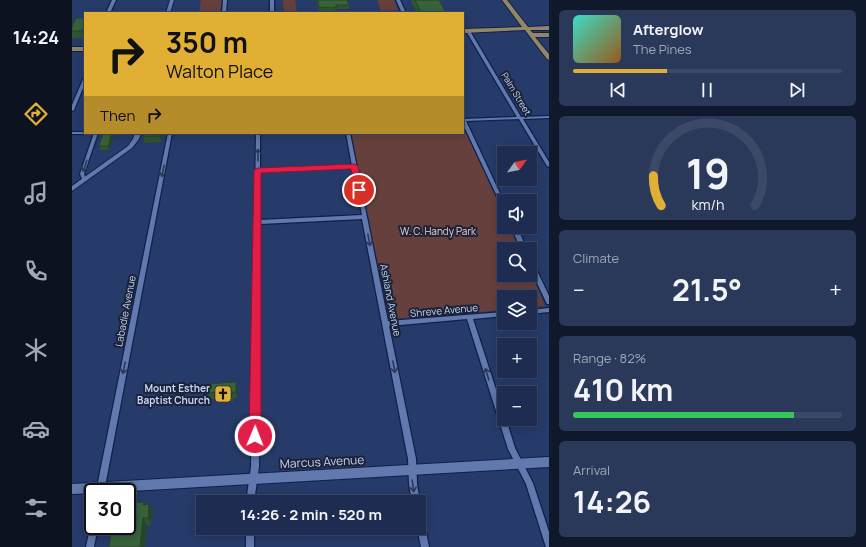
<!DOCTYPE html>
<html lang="en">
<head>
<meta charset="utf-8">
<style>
  :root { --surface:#1d2c50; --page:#2a385a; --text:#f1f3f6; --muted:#a0a7b7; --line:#3b4867; --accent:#e1af34 }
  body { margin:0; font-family:Manrope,sans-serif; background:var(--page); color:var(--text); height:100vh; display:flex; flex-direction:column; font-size:15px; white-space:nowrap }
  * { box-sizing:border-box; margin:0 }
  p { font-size:13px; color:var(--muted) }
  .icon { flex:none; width:22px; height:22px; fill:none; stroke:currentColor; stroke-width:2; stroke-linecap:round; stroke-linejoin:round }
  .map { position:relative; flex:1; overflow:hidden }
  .drawer { display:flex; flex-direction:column; gap:10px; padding:10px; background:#10182c; width:317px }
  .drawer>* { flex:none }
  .guide { position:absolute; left:12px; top:12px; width:380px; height:122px; border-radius:0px; box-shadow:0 2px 10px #0003,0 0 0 1px var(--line); background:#e1af34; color:#111; overflow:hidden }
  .needle { width:26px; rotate:57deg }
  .buttons { position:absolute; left:425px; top:146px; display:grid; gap:8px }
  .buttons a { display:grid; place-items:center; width:40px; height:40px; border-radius:0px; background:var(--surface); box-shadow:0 2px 10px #0003,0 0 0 1px var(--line); font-size:20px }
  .speed { position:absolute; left:12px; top:483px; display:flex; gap:8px; font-size:20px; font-weight:700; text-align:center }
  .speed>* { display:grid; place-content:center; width:52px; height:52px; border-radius:50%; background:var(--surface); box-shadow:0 2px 10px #0003,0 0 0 1px var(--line); line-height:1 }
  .speed .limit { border:2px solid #111; border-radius:6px; background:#fff; color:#111 }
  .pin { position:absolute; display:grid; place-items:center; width:34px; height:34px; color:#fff; margin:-17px; border:2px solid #fff; border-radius:50%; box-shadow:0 1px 4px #0007 }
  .me { position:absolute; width:44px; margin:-22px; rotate:1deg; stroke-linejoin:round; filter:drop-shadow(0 0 3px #0008) }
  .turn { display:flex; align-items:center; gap:14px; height:84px; padding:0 16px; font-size:18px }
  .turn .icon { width:52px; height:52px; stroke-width:2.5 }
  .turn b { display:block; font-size:28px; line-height:34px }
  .then { display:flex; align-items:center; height:38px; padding:0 16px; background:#0003; gap:8px; font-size:15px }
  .big { font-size:30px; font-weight:700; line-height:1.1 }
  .drawer .card { flex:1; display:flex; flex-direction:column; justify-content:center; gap:6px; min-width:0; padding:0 14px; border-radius:6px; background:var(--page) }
  .drawer .dial { align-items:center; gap:0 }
  .dial svg { height:104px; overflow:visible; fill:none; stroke:var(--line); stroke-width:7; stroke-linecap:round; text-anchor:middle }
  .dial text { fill:var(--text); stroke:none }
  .song { display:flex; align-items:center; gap:12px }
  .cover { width:48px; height:48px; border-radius:6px; background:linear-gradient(135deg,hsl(170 70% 55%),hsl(30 70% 35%)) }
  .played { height:4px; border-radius:2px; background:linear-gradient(90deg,var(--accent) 35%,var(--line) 35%) }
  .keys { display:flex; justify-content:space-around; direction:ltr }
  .heat { display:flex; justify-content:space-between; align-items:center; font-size:22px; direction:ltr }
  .charge { height:6px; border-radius:3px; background:linear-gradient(90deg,#34c759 82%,var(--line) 0) }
  .trip { position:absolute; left:124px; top:495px; width:230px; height:40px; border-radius:0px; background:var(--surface); box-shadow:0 2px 10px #0003,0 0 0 1px var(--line); font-weight:700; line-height:40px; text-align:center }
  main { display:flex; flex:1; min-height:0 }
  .menu { display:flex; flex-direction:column; width:72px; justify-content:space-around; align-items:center; background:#0c1220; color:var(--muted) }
  .menu .icon { width:28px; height:28px }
  .menu .on { color:var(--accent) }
  .menu b { font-size:18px; color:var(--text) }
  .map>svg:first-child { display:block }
</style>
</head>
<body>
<main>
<nav class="menu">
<b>14:24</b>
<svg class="icon on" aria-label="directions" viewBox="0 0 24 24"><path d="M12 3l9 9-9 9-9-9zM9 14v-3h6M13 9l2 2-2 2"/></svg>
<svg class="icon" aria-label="music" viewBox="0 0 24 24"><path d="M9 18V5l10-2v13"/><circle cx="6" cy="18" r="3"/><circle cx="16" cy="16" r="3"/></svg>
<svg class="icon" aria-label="phone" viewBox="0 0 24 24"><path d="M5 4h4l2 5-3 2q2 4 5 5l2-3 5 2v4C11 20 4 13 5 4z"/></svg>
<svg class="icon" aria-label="climate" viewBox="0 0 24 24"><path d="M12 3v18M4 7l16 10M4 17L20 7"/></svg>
<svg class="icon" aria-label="car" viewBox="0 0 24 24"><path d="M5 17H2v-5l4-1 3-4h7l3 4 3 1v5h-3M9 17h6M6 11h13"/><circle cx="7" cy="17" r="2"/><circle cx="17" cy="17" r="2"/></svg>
<svg class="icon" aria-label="filters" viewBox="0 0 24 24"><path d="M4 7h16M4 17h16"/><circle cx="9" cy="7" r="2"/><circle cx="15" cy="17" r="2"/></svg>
</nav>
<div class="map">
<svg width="477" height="547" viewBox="0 0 477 547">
  <rect width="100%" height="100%" fill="#273b6a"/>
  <!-- green -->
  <path fill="#66403d" d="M129,0H150L148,13H127Z
    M211,0H223L225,13H212Z
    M305,0H322L326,10L309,11Z
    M391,126L432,215V227H438L448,249H432V275H458V270L473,306L458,308V297H432V310L321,319L316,316L279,133H391Z"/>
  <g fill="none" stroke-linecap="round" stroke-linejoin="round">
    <defs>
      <path id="street" d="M40,0H44L38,13H34Z
        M151,0H155L154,13H150Z
        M198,0H202V13H198Z
        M324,0H328L334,13H330Z
        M395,30L398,31L449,117L477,116V118L451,119L477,162V167L475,166L447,119L394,121L432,202V209L430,207L391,124V119L445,117L394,31Z
        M12,77H13V83L2,110L0,111V105Z
        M0,132H13V133H15L13,134H0Z
        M22,133H26L12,174L14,179L12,180L10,179L8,174Z
        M96,133H100L32,492H24Z
        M184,133H188V169L280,166L274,133H278L316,321L432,312V316L401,319L432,414V419H434L443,448L461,483L477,532V547H474L473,544L454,484L436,449L395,319L317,326L344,459L345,484L348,502L347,504V502H340L337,484L336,459L290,219L188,224L187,467L182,502H174L179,467ZM281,168L290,215L188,220V171Z
        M439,227H445L455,249H449Z
        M458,260L461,262L477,296V304H475L474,302L458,268Z
        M477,308V312L458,314V310Z
        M347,513L350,514L351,517L357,547H349L345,528H347Z
        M19,523H21V526H26L22,547H14Z
        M174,528H182V547H174Z"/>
      <path id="secondary" d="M98,0H102L98,13H94Z
        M63,133H69L67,139L60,148L0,191V186L56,146L61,139Z
        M477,457V467L42,492H21V493L0,494V484Z"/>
      <path id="primary" d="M430,0H435L456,27L477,26V30H458L461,33H477V37H463L477,54V60L475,59L453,30L391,33V29L450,27Z
        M0,47H13V51H0Z"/>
    </defs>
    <!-- street casing -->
    <use href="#street" stroke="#0f204d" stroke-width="2.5"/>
    <!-- secondary casing -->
    <use href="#secondary" stroke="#0f204d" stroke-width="2"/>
    <!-- primary casing -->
    <use href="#primary" stroke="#0f204d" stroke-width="2"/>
    <!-- street -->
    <use href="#street" fill="#6179ad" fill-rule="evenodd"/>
    <!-- secondary -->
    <use href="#secondary" fill="#6179ad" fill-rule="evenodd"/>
    <!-- primary -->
    <use href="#primary" fill="#938664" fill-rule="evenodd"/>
  </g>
  <!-- wall -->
  <path fill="#305532" d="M245,0H275L277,5V9H265V10H262V12L247,11Z
    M340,0H367L374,13H345L340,4Z
    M13,18V38H0V27Z
    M40,133L41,138L37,150H28L27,146Z
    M71,133H91L89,142L72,143L71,136Z
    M164,382L165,388V398H161V402H156L155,398L137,399L136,393Z
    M72,502L73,505L77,504L81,511L79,525L40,526Z"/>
  <!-- shaded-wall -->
  <path fill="#274529" d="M13,26V38L10,31Z
    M40,133L41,138L37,150L36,146Z
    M88,133H91L89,142L88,136Z
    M164,382L165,388V398L164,392Z
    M77,504L81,511L79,525L76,518Z
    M71,518L75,525L73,547H68Z"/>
  <!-- building -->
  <path fill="#38633a" stroke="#274529" d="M246,0H275L277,5H264L265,7H262L263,8L247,7Z
    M343,0H367L374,13H349Z
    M4,18H13V26L10,31H0V27Z
    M40,133L36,146H27L31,134Z
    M71,133H88V136H71Z
    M164,382V392H160V396H154L155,392L136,393V384Z
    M72,502L71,505L77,504L76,518H71L68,547H37L40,526H55V503Z"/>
  <!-- one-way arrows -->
  <defs><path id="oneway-shaft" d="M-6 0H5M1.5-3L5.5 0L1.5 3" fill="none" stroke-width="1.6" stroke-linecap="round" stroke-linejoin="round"/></defs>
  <g stroke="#2c3856">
    <use href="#oneway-shaft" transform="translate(186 155) rotate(-90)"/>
    <use href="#oneway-shaft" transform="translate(13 166) rotate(108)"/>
    <use href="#oneway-shaft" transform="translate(91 171) rotate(101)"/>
    <use href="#oneway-shaft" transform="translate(297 240) rotate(79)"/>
    <use href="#oneway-shaft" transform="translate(322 367) rotate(79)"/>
    <use href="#oneway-shaft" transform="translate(52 368) rotate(101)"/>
    <use href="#oneway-shaft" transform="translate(415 374) rotate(-108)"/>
    <use href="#oneway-shaft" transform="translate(341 486) rotate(82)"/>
  </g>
  <!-- route -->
  <path fill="#e11d48" stroke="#92132f" d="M282,164L286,166L291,190L287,193L283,190L279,169L189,173V436L187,440L183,442L179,440L177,436L182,170L186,168Z"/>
  <!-- icons -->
  <defs>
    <symbol id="church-square" viewBox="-11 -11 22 22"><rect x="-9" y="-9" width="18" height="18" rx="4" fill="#e1af34" stroke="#1a2339"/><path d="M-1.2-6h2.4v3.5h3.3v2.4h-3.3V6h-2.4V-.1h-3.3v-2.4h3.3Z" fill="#111"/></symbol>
  </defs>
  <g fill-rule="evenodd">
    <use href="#church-square" x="141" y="384" width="20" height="20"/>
  </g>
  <g text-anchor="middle" stroke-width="4" stroke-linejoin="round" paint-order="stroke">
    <!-- far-street labels -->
    <g font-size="9" fill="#c7d5f3" stroke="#1a2339">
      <text transform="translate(444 94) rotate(59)" y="3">Palm Street</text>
    </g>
    <!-- park labels -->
    <g font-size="10" fill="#f4cdc9" stroke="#1a2339">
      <text x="366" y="235">W. C. Handy Park</text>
    </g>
    <!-- street labels -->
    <g font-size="10" fill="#c7d5f3" stroke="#1a2339">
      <text transform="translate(319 300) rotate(79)" y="4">Ashland Avenue</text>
      <text transform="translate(372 310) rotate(-5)" y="4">Shreve Avenue</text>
      <text transform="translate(53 311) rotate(-79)" y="4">Labadie Avenue</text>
    </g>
    <!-- poi labels -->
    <g font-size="10" font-weight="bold" fill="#c7d5f3" stroke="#1a2339" text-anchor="end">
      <text x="138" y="392">Mount Esther<tspan x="138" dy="12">Baptist Church</tspan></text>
    </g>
    <!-- near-street labels -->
    <g font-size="12" fill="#c7d5f3" stroke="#1a2339">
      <text transform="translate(250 462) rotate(-3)" y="4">Marcus Avenue</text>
    </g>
  </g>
</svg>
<div class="buttons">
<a><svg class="needle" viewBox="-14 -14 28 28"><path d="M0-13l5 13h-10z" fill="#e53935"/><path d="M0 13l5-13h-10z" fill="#a0a7b7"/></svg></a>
<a><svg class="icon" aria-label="sound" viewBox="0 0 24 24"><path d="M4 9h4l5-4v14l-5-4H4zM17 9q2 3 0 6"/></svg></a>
<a><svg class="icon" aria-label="search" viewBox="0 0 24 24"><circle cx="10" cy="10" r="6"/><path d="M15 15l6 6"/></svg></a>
<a><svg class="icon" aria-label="layers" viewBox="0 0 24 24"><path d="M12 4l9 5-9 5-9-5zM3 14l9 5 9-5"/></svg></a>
<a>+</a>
<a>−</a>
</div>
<div class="speed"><div class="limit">30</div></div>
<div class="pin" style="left:287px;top:190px;background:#d93025"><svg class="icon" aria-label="arrive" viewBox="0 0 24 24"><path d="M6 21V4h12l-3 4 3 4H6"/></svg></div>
<svg class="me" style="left:183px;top:436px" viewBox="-20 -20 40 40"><circle r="17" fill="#e11d48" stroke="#fff" stroke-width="3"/><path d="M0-11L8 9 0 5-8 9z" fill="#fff"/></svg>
<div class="trip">14:26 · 2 min · 520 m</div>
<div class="guide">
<div class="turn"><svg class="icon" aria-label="right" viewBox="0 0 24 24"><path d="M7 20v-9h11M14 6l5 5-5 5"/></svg><div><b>350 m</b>Walton Place</div></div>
<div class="then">Then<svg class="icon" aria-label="right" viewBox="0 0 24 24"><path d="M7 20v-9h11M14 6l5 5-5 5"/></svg></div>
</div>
</div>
<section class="drawer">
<div class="card">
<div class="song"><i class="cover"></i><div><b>Afterglow</b><p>The Pines</p></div></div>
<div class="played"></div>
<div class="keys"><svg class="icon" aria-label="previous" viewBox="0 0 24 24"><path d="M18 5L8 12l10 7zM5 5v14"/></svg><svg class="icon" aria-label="pause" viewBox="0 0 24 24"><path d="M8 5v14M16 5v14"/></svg><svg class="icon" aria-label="next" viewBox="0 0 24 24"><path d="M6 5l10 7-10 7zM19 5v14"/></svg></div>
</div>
<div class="card dial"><svg viewBox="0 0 100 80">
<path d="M14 69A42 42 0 1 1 86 69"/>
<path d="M14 69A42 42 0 0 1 8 46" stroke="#e1af34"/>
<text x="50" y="56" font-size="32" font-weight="700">19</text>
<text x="50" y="72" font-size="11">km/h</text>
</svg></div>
<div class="card"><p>Climate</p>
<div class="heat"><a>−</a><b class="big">21.5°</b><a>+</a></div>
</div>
<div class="card"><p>Range · 82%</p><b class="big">410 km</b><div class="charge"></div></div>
<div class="card"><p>Arrival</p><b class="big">14:26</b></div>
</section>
</main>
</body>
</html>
